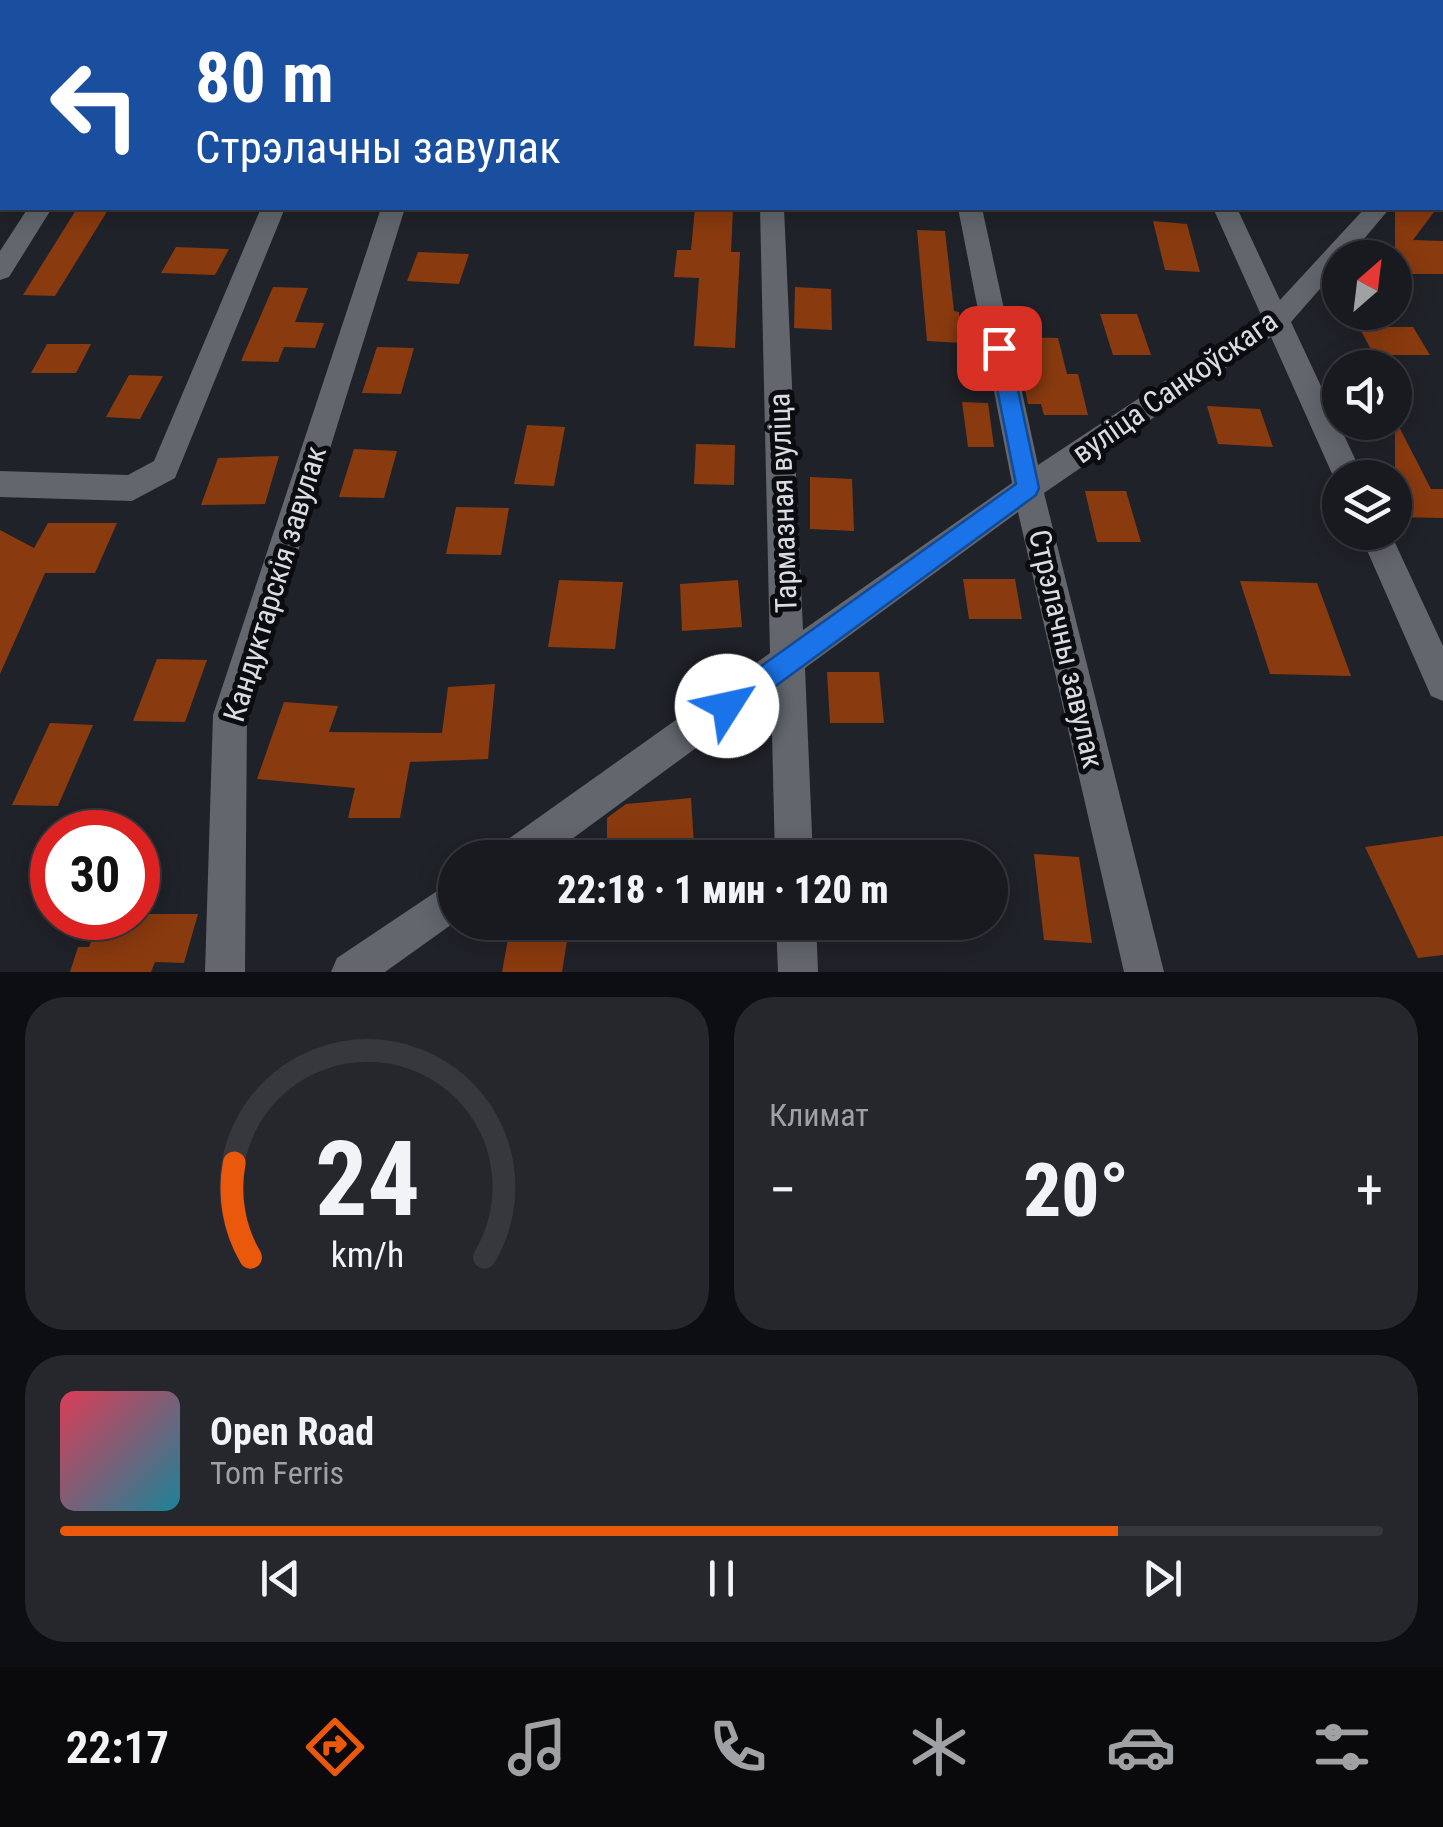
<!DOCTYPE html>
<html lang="ru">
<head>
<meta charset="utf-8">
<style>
  :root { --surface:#181a1f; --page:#25272c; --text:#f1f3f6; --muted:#9fa1a4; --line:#36383d; --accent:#ea580c }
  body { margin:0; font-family:"Roboto Condensed",sans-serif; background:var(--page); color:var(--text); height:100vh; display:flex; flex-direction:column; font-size:38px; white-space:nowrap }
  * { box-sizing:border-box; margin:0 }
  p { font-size:32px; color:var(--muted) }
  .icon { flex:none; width:55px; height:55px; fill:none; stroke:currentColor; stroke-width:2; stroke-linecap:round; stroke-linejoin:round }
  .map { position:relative; height:972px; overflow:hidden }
  .details { display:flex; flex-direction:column; gap:25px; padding:25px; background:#0d0e11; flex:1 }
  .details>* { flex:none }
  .top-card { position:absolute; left:0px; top:0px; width:1445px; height:210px; box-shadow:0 5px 25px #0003,0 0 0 2px var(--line); background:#1a4fa0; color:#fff; overflow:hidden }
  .needle { width:65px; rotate:28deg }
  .buttons { position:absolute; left:1322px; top:240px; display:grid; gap:20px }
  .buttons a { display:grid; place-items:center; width:90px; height:90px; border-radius:50%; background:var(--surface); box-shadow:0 5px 25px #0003,0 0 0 2px var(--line); font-size:50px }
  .speed { position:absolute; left:30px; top:810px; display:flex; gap:20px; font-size:50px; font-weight:700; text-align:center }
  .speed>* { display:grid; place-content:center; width:130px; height:130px; border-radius:50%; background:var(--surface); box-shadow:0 5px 25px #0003,0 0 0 2px var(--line); line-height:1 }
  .speed .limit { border:15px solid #d22; background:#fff; color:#111 }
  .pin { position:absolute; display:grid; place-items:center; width:85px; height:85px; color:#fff; margin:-42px; border-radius:20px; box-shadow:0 5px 15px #0006 }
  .me { position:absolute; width:110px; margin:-55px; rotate:55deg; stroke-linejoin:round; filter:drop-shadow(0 0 8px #0008) }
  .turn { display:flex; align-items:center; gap:35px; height:210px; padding:0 30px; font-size:45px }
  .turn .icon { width:130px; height:130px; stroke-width:2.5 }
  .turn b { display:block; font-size:70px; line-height:85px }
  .big { font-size:75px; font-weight:800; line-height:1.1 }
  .details .widget { flex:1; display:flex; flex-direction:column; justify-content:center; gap:15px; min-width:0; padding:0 35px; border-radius:40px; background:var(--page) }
  .details .dial { align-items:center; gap:0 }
  .dial svg { height:260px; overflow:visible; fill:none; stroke:var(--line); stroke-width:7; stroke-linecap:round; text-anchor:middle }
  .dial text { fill:var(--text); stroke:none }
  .song { display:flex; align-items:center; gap:30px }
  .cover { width:120px; height:120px; border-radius:15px; background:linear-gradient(135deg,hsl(350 70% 55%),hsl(190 70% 35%)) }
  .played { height:10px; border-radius:5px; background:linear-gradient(90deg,var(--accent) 80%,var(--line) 80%) }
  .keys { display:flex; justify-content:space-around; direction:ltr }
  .heat { display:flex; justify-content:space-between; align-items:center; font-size:55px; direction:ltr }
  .details .tiles { flex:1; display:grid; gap:25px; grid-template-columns:1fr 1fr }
  .widget:last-child { grid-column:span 2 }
  .trip { position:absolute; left:438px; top:840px; width:570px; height:100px; border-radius:50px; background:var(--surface); box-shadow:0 5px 25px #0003,0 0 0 2px var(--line); font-weight:800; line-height:100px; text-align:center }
  .tab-bar { display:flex; height:160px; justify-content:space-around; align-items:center; background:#0a0a0c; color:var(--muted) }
  .tab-bar .icon { width:70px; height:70px }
  .tab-bar .active { color:var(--accent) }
  .tab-bar b { font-size:45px; color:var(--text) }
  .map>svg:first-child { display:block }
</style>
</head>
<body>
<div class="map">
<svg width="1443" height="972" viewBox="0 0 1443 972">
  <rect width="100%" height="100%" fill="#202229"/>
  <!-- building -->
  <path fill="#8a3a0f" d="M695,208H733L731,252H740L735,348L694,346L699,278L674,277L677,250H691Z
    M1395,208H1437L1413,240L1443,241V274H1395Z
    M76,210H108L55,296L23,295Z
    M1153,221L1187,224L1200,272L1165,270Z
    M917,230L945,231L954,311L959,312L962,343L927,341Z
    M176,247L229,249L215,275L161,273Z
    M418,252L469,254L459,284L407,281Z
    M273,287L308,288L295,322L324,323L315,348L284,347L278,362L241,361Z
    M795,287L831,289L832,330L794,328Z
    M1100,314H1137L1151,355H1113Z
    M1359,327H1413L1430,355H1374Z
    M1014,337L1058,338L1067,374H1078L1088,415H1044L1041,404H1028Z
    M47,344H91L76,373H31Z
    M377,347L414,348L401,394L362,393Z
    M129,375L163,376L140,419L106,417Z
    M962,402L988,403L994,447H968Z
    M1207,406L1260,409L1273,447L1218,444Z
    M1395,419L1431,489H1443V518L1395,517Z
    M527,425L565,427L554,486L514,484Z
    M696,444L735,445L734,485L694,484Z
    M354,449L397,451L384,498L339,497Z
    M279,456L265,504L201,505L218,458Z
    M810,477L852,479L854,531L810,529Z
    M1085,491H1126L1141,542H1097Z
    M456,507L509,508L501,555L446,554Z
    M48,523H117L95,573H45L0,674V530L34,548Z
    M963,579H1015L1022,619H969Z
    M559,580L623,582L615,649L548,647Z
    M738,580L742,627L682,631L680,584Z
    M1240,581L1317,583L1351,676L1270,674Z
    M157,659L207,660L185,722L133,721Z
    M827,672H879L884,723H830Z
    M495,684L488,759L410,762L400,818H348L355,788L257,779L284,702L338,706L329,732L442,733L448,687Z
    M50,723L93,725L58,806L12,805Z
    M691,798L694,846L607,854V818L626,804Z
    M1443,836V955L1418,958L1365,847Z
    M1034,854L1079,857L1092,943L1044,940Z
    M138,914H198L184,963L155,962L151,972H70L78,947H89L100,918H138Z
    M511,922H570L562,972H502Z"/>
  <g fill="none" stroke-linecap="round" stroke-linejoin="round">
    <!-- street -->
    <path fill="#63666d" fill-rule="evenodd" d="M1123,0H1143L1145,2H1125Z
      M1442,127H1443V142H1442Z
      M28,208H52L9,277L0,280V251Z
      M261,208H285L175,478L132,501L0,497V471L128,475L154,461Z
      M381,208H405L247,715L245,972H205L213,715Z
      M760,208H784L803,630L1012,483L958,208H982L1038,465L1262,317L1213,208H1237L1280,300L1365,208H1390L1348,258H1340V266L1291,322L1364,478H1340L1338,487L1271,337L1044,493L1164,972H1124L1018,512L805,668L813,858H775L771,693L546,858H494L500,845L770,653Z
      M1359,532H1390L1443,646V701L1431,696Z
      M455,879V922L385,972H331L337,958Z
      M776,922H816L818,972H778Z"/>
    <!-- secondary -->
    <path fill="#836d76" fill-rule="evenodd" d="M1442,63H1443V75H1442Z
      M0,94L2,95V108H0Z"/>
  </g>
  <!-- route -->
  <path fill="#1a73e8" stroke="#114b97" stroke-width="2.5" d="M999,340L1009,348L1039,488L1036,495L736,715L727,719L718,715L714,706L718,697L1016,484L989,348Z"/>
  <g text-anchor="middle" stroke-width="10" stroke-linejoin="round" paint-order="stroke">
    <!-- street labels -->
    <g font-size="30" fill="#dbdce1" stroke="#0b0c0f">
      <text transform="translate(1175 387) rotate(-35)" y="10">вуліца Санкоўскага</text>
      <text transform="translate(783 503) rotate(-92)" y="10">Тармазная вуліца</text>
      <text transform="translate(275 584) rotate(-73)" y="10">Кандуктарскія завулак</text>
      <text transform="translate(1066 649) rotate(77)" y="10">Стрэлачны завулак</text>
    </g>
  </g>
</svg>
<div class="buttons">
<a><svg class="needle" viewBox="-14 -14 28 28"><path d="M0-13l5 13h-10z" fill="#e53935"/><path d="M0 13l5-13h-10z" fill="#9fa1a4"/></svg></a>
<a><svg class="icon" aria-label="sound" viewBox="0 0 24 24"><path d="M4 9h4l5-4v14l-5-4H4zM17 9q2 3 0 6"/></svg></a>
<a><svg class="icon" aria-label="layers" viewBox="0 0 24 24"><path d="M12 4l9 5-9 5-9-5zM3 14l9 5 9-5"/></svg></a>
</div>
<div class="speed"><div class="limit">30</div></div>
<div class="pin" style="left:999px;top:348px;background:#d93025"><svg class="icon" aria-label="arrive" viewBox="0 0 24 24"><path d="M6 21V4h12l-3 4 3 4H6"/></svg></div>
<svg class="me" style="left:727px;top:706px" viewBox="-20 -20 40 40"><circle r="19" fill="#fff"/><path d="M0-13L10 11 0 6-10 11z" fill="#1a73e8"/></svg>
<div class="trip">22:18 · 1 мин · 120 m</div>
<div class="top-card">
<div class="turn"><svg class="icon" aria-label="left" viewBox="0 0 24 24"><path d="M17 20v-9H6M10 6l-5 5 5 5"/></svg><div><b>80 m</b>Стрэлачны завулак</div></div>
</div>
</div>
<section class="details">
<div class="tiles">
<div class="widget dial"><svg viewBox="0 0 100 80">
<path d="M14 69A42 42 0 1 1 86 69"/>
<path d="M14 69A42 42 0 0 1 9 40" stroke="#ea580c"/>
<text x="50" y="56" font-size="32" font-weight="700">24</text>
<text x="50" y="72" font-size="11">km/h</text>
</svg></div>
<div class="widget"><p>Климат</p>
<div class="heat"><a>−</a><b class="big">20°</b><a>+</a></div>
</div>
<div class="widget">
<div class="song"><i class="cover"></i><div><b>Open Road</b><p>Tom Ferris</p></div></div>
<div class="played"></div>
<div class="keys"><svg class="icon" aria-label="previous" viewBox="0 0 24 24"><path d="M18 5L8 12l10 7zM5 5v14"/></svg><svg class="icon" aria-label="pause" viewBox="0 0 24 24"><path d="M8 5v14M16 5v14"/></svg><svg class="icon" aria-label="next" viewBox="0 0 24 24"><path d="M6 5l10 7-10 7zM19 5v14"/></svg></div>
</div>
</div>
</section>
<nav class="tab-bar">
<b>22:17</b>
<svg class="icon active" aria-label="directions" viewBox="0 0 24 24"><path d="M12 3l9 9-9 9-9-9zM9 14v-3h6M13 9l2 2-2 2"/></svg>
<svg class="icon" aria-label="music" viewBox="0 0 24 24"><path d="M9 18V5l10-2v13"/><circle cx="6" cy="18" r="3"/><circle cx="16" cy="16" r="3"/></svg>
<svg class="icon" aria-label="phone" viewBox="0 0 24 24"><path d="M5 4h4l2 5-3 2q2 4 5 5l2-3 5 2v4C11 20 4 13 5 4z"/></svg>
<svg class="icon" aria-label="climate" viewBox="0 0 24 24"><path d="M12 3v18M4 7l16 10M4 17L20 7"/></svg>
<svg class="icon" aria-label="car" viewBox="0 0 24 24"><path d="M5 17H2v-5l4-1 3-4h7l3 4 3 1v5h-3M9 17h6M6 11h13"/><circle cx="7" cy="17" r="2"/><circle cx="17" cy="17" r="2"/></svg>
<svg class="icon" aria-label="filters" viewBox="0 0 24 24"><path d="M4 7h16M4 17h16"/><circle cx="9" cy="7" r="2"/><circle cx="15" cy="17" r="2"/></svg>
</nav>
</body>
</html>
